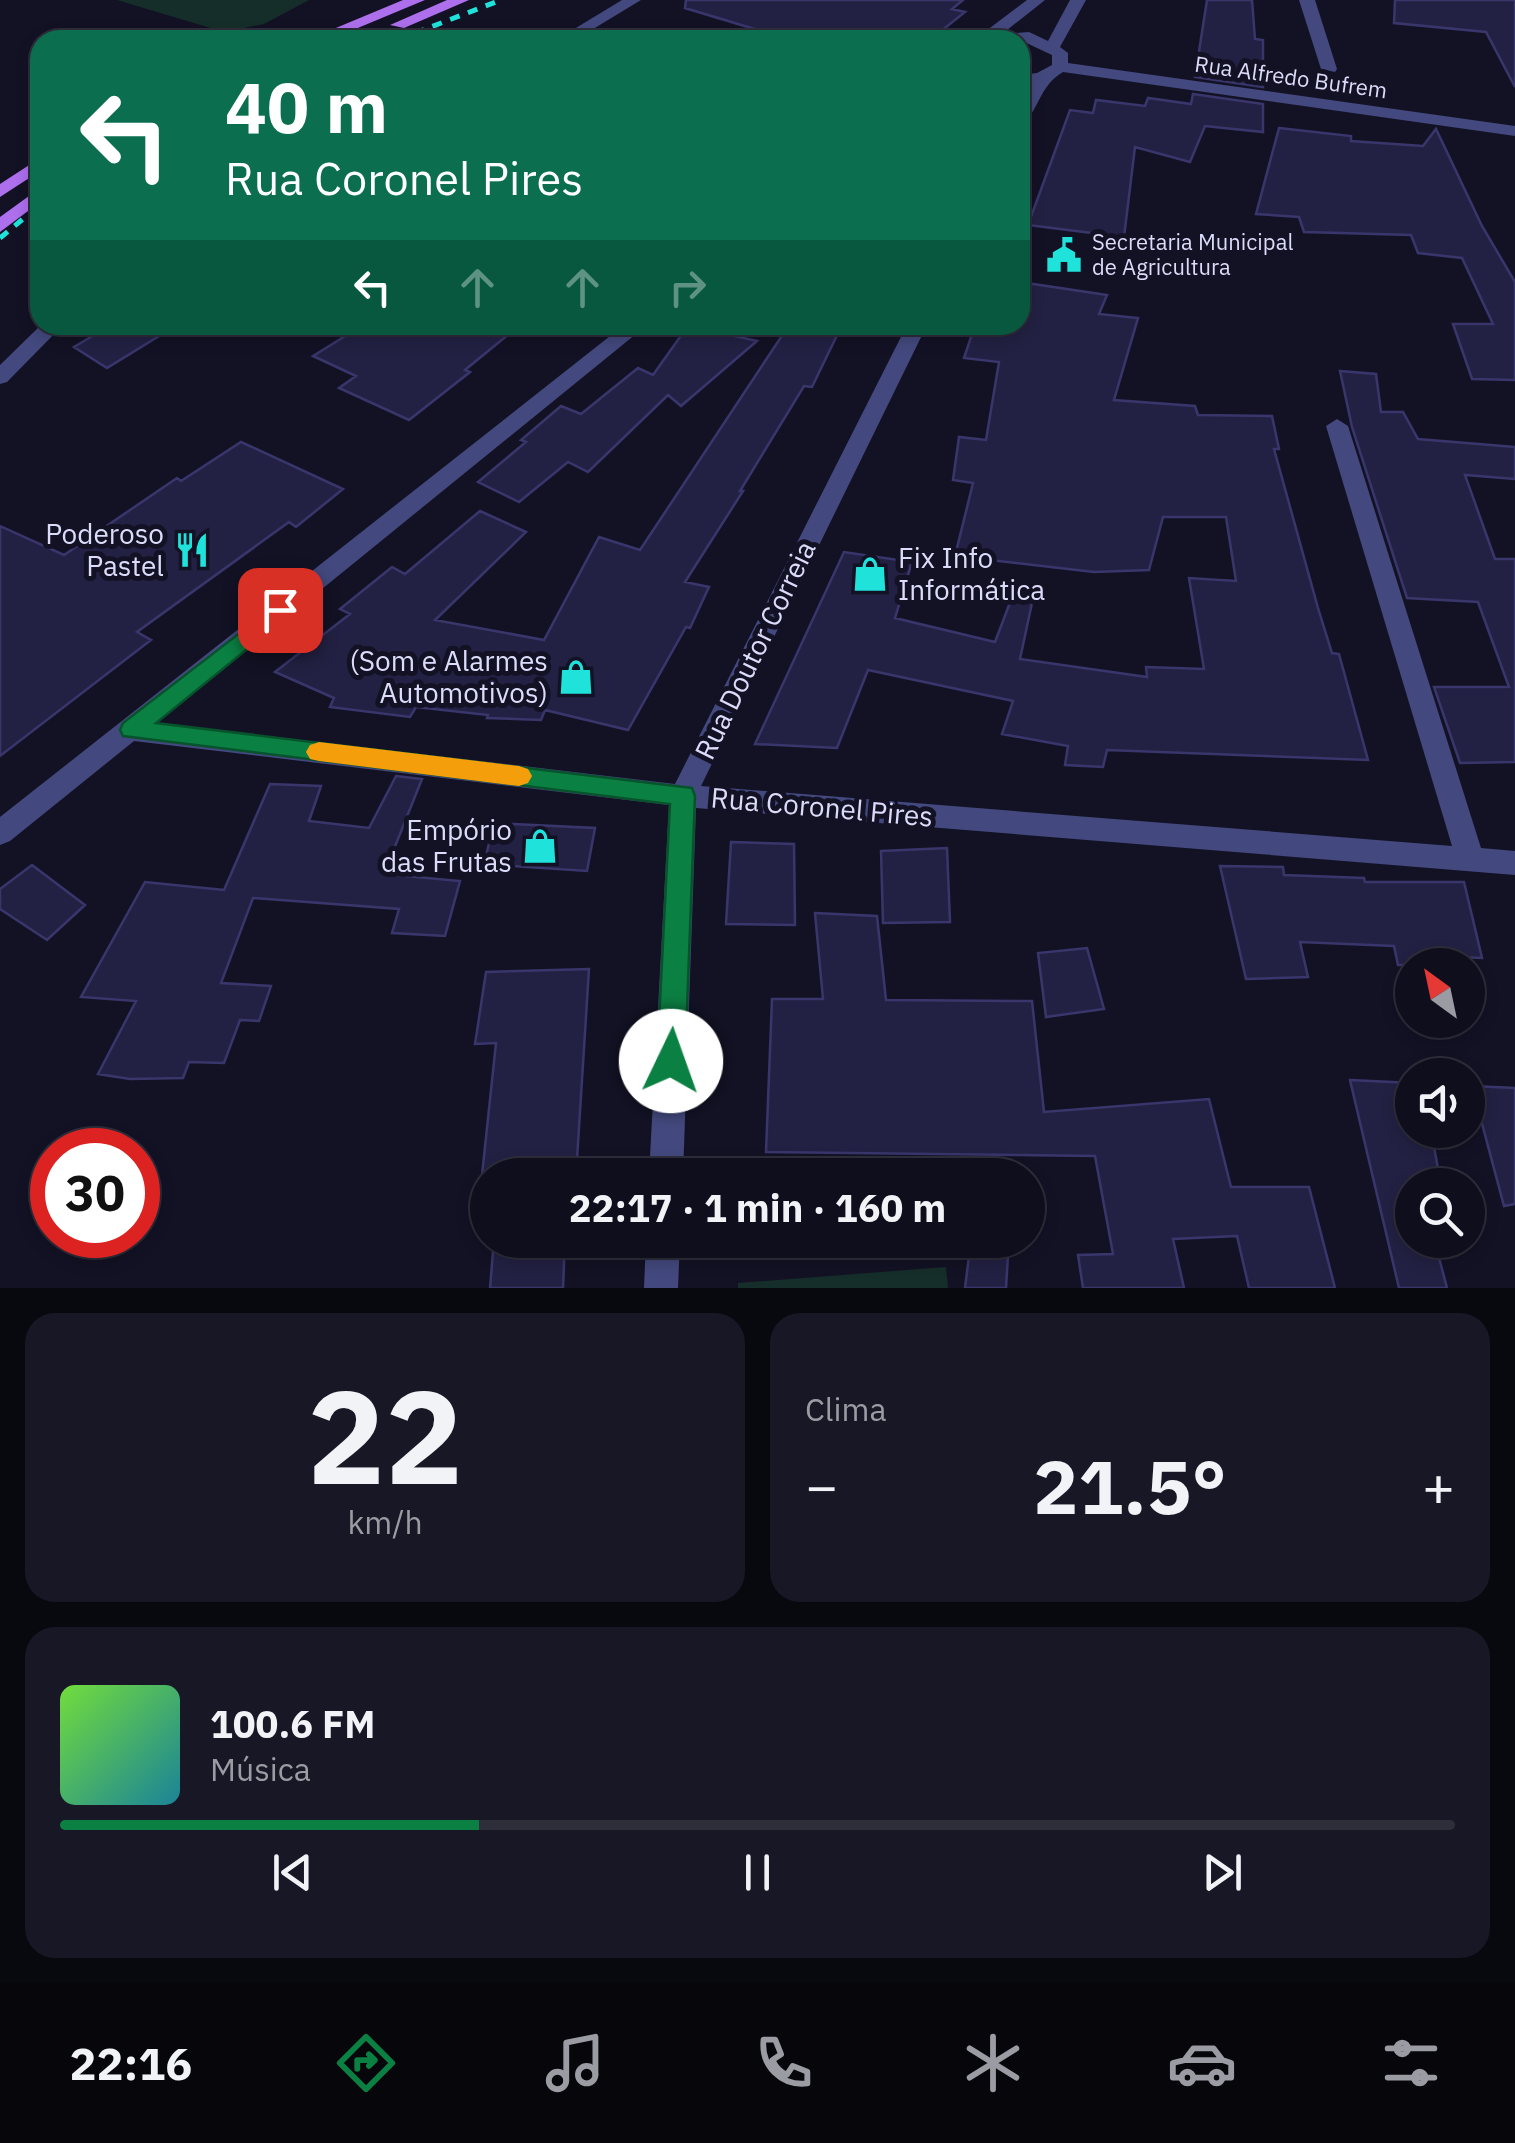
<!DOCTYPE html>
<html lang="pt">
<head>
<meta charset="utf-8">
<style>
  :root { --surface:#0e0e1c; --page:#171725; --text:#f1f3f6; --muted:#9b9ca3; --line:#2e2e3b; --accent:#0b8043 }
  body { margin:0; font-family:"IBM Plex Sans",sans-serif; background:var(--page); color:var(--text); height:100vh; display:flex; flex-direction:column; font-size:38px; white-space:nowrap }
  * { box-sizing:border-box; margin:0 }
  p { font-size:32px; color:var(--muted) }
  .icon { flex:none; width:55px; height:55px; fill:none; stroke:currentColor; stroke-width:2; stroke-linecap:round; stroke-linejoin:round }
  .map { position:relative; height:1288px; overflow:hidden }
  .sheet { display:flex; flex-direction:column; gap:25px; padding:25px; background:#08080f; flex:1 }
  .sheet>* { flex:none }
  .banner { position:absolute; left:30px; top:30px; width:1000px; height:305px; border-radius:30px; box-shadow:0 5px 15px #0003,0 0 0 2px var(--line); background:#0b6e4f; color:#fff; overflow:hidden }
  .needle { width:65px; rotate:327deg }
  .controls { position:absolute; left:1395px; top:948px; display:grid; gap:20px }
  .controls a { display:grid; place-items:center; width:90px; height:90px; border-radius:50%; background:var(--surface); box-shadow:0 5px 15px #0003,0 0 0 2px var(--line); font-size:50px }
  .speed { position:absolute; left:30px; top:1128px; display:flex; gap:20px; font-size:50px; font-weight:700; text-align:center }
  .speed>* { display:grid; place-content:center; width:130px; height:130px; border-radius:50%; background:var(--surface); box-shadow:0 5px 15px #0003,0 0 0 2px var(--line); line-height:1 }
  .speed .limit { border:15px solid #d22; background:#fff; color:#111 }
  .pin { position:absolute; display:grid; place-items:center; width:85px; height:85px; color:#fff; margin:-42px; border-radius:20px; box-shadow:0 5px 15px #0006 }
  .me { position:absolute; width:110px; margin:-55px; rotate:3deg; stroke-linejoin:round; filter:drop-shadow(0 0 8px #0008) }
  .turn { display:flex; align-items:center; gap:35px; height:210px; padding:0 30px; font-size:45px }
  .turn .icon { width:130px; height:130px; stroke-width:2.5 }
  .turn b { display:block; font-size:70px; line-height:85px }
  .lanes { display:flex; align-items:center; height:95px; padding:0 30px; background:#0003; justify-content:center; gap:50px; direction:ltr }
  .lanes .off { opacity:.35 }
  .big { font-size:75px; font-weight:700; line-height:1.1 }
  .sheet .card { flex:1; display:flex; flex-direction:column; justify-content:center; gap:15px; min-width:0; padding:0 35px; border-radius:30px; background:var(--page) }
  .sheet .dial { align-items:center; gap:0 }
  .dial b { font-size:130px; line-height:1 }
  .song { display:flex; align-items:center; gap:30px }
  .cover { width:120px; height:120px; border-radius:15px; background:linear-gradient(135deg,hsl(100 70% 55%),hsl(190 70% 35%)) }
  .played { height:10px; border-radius:5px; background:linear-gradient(90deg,var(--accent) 30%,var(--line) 30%) }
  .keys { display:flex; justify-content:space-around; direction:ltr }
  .heat { display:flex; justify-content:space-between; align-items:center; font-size:55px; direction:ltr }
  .sheet .tiles { flex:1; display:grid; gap:25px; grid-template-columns:1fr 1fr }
  .card:last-child { grid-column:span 2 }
  .trip { position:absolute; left:470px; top:1158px; width:575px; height:100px; border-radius:50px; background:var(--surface); box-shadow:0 5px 15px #0003,0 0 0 2px var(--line); font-weight:700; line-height:100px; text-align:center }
  .tabs { display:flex; height:160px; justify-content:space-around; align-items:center; background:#06060b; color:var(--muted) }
  .tabs .icon { width:70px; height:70px }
  .tabs .active { color:var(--accent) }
  .tabs b { font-size:45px; color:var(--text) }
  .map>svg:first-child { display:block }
</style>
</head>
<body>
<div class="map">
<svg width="1515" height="1288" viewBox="0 0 1515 1288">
  <rect width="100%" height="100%" fill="#131225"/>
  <!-- green -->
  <path fill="#162e2a" d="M117,0H309L264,24L224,32Z
    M946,1267L948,1288H738V1283Z"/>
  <!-- building -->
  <path fill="#232143" stroke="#39366c" stroke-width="2.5" d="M686,0H963L952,9L965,12L930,40H791L685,8Z
    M1207,0H1252L1255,39L1263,40V87L1195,77Z
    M1395,0H1515V87L1486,32L1394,23Z
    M1193,94L1263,104V132L1205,126L1190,162L1135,147L1124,237L1028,225L1070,110L1093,113L1096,100L1145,106L1148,98L1191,104Z
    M1279,128L1351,136V141L1423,146L1436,129L1482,226L1515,282V380L1472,379L1453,324H1493L1462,258L1418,253L1411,235L1304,232L1299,217L1256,214Z
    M1020,282L1107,295L1099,314L1138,318L1114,400L1195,406L1198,415L1272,416L1279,449H1274L1318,608L1332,653L1339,654L1368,760L1107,750L1103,767L1065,765L1068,746L1002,734L1013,701L868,670L837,748L755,744L844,552L912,562L895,618L995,642L1017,584L1035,589L1020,659L1147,677L1146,667L1204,669L1189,578L1236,581L1226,517H1163L1149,570L1094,572L955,556L973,483L953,480L959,437L986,440L999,362L964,358L975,325H1020Z
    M111,325H177L107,368L74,347Z
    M363,325H520L465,370L470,372L409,420L339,388L356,376L313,356Z
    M789,325H842L812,387L804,386L740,491H743L685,582L709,587L690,628L686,627L628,730L545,710L541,720L487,718L488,715L416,707L410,717L330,707L334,698L275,672L350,614L340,609L392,567L405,574L480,511L526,532L435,620L544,640L599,537L640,550Z
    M685,330L703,335L708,330L757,341L681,406L668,395L588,472L568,462L519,502L478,482L526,442L521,440L561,406L581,414L638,368L653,375Z
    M1340,371L1376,374L1381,412H1403L1418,439L1515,447V479L1465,475L1495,559H1515V762L1460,763L1434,687H1509L1478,602L1407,598L1352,427Z
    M241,442L343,489L296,527L289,522L137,632L151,640L0,756V526L64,555L177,478L181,481Z
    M396,776L422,779L384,874L460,881L445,936L392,933L399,909L253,898L221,983L271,986L259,1021L240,1020L224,1063L189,1062L183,1078L130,1079L98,1074L136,1001L81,997L145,882L224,890L270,784L321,786L309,821L369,828Z
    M494,823L595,828L587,871L484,864Z
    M731,842L794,844L795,925L726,924Z
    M947,848L950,922L883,923L881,851Z
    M32,865L85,905L47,940L0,909V889Z
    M1220,866L1283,867L1284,875L1364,878L1365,882H1464L1482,958L1431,956L1434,965H1398L1394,946L1300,942L1308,977L1246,979Z
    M815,913L877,916L886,1000L1032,1001L1044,1112L1209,1099L1231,1187H1309L1335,1288H1249L1237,1236L1173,1239L1184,1288H1083L1078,1255L1113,1254L1095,1156L766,1152L772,999H823Z
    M1087,948L1104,1009L1046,1017L1038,953Z
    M589,969L576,1175H482L496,1043L475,1044L486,972Z
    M1350,1080L1412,1083V1130H1431L1441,1185H1412V1240H1450L1451,1247L1436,1246L1447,1288H1399Z
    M1472,1086L1515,1088V1204L1504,1206Z
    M494,1240H565L563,1288H490Z
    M971,1240H1009L1006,1288H965Z"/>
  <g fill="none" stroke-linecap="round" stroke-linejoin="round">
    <!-- minor -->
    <path fill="#43497e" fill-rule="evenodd" d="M622,0H641L575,40H556Z
      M1027,0H1045L1002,34L1029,32L1048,41L1070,0H1086L1060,47L1068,53V63L1515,126V136L1063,72C1037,87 1039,115 1020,124V103L1030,84L1020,85V75L1037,73L1052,65V55L1020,40H974Z
      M1299,0H1315L1337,69L1335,72L1321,69Z
      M41,325H63L7,382L0,384V365Z
      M624,325H647L157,723L675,784L907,325H927L701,786L1452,846L1326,426L1337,419L1348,426L1481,848L1515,851V875L696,808L683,1175H649L669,805L134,741L10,841L0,845V817Z
      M646,1240H680L678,1288H644Z"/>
    <!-- major -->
    <path fill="#ad6fec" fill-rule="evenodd" d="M403,0H425L329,40H307Z
      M447,0H469L404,28L390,25Z
      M40,158V171L0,197V184Z
      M40,188V202L0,232V217Z"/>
    <!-- rail -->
    <path stroke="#1fe2db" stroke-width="5" stroke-dasharray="10 9" stroke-linecap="butt" d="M397,40L501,0
      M0,238L40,205"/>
  </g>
  <!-- route -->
  <path fill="#0b8043" stroke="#07532c" stroke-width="2.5" d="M280,602L292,610L288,616L156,723L692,788L695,796L685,1061L681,1071L671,1075L661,1071L657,1061L670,804L123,736L120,730L123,723Z"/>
  <!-- slow -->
  <path fill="#f59e0b" d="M319,742L519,766L528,769L532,776L528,783L519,786L319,761L310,759L306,752L310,745Z"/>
  <!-- icons -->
  <defs>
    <symbol id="civic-bare" viewBox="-9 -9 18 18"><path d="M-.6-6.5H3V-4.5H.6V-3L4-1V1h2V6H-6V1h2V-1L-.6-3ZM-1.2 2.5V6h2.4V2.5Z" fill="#1fe2db" stroke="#131225" stroke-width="2.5" paint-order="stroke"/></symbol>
    <symbol id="restaurant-bare" viewBox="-9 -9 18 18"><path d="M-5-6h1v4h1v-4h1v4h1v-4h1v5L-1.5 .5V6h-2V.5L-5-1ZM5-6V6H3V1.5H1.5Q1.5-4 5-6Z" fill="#1fe2db" stroke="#131225" stroke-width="2.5" paint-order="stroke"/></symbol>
    <symbol id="shop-bare" viewBox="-9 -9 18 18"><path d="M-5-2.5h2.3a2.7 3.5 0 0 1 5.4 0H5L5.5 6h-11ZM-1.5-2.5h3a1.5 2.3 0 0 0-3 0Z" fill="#1fe2db" stroke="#131225" stroke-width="2.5" paint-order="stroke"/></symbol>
  </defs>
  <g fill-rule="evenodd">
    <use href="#civic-bare" x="1039" y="230" width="50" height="50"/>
    <use href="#restaurant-bare" x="167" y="525" width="50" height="50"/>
    <use href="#shop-bare" x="845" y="549" width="50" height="50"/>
    <use href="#shop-bare" x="551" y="652" width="50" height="50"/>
    <use href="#shop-bare" x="515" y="821" width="50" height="50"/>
  </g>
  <g text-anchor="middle" stroke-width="10" stroke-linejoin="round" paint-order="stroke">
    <!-- far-street labels -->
    <g font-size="22" fill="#dbdbfa" stroke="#131225">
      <text transform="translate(1291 77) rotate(8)" y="8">Rua Alfredo Bufrem</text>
    </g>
    <!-- far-poi labels -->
    <g font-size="22" fill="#dbdbfa" stroke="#131225" text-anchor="start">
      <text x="1092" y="250">Secretaria Municipal<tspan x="1092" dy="25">de Agricultura</tspan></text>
    </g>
    <!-- poi labels -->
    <g font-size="28" fill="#dbdbfa" stroke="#131225" text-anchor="end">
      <text x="164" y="544">Poderoso<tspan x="164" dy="32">Pastel</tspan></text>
      <text x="898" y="568" text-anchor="start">Fix Info<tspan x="898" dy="32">Informática</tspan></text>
      <text x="548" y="671">(Som e Alarmes<tspan x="548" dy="32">Automotivos)</tspan></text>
      <text x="512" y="840">Empório<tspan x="512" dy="32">das Frutas</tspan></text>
    </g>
    <!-- street labels -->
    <g font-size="28" fill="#dbdbfa" stroke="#131225">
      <text transform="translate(755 650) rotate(-64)" y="10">Rua Doutor Correia</text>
      <text transform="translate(822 807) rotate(5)" y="10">Rua Coronel Pires</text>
    </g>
  </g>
</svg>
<div class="controls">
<a><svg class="needle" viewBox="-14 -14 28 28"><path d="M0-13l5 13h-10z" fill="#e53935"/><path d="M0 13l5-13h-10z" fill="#9b9ca3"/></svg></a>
<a><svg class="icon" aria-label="sound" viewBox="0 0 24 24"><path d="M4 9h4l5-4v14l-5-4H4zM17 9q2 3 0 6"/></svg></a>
<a><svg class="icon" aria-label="search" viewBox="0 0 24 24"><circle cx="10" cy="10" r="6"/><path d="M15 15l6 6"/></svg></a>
</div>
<div class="speed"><div class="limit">30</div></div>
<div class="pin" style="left:280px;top:610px;background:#d93025"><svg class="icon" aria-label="arrive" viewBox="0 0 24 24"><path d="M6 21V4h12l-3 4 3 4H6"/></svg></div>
<svg class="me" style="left:671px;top:1061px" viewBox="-20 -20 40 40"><circle r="19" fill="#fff"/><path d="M0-13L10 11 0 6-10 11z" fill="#0b8043"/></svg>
<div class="trip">22:17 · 1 min · 160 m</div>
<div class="banner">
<div class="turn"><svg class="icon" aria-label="left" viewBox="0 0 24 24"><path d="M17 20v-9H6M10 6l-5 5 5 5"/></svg><div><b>40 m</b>Rua Coronel Pires</div></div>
<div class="lanes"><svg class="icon" aria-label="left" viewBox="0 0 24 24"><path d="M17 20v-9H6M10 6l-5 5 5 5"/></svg><svg class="icon off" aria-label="ahead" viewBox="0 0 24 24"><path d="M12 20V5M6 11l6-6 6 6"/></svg><svg class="icon off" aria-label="ahead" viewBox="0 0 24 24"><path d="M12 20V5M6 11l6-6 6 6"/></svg><svg class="icon off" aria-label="right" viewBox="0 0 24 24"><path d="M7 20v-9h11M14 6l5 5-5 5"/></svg></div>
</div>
</div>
<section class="sheet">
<div class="tiles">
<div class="card dial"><b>22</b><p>km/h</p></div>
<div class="card"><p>Clima</p>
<div class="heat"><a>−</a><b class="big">21.5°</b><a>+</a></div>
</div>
<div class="card">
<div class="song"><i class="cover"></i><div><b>100.6 FM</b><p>Música</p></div></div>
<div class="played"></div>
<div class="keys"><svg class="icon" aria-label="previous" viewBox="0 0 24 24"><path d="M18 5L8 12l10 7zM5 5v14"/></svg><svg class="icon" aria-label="pause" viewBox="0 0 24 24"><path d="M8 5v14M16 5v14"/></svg><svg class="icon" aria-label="next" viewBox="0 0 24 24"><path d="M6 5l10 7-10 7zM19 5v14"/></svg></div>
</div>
</div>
</section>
<nav class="tabs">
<b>22:16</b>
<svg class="icon active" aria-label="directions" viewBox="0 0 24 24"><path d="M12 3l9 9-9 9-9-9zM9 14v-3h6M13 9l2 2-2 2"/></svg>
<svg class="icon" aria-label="music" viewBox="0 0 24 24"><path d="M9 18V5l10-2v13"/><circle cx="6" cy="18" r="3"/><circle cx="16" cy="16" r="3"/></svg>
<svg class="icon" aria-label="phone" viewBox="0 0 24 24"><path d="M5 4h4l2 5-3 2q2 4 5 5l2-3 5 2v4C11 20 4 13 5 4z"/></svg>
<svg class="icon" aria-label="climate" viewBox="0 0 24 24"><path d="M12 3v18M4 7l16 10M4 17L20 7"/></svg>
<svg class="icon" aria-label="car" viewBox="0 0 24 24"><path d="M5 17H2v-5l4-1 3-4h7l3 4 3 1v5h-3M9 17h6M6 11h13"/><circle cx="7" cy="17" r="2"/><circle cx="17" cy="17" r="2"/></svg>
<svg class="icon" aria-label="filters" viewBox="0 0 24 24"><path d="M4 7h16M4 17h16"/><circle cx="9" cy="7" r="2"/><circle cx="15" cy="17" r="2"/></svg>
</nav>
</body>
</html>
